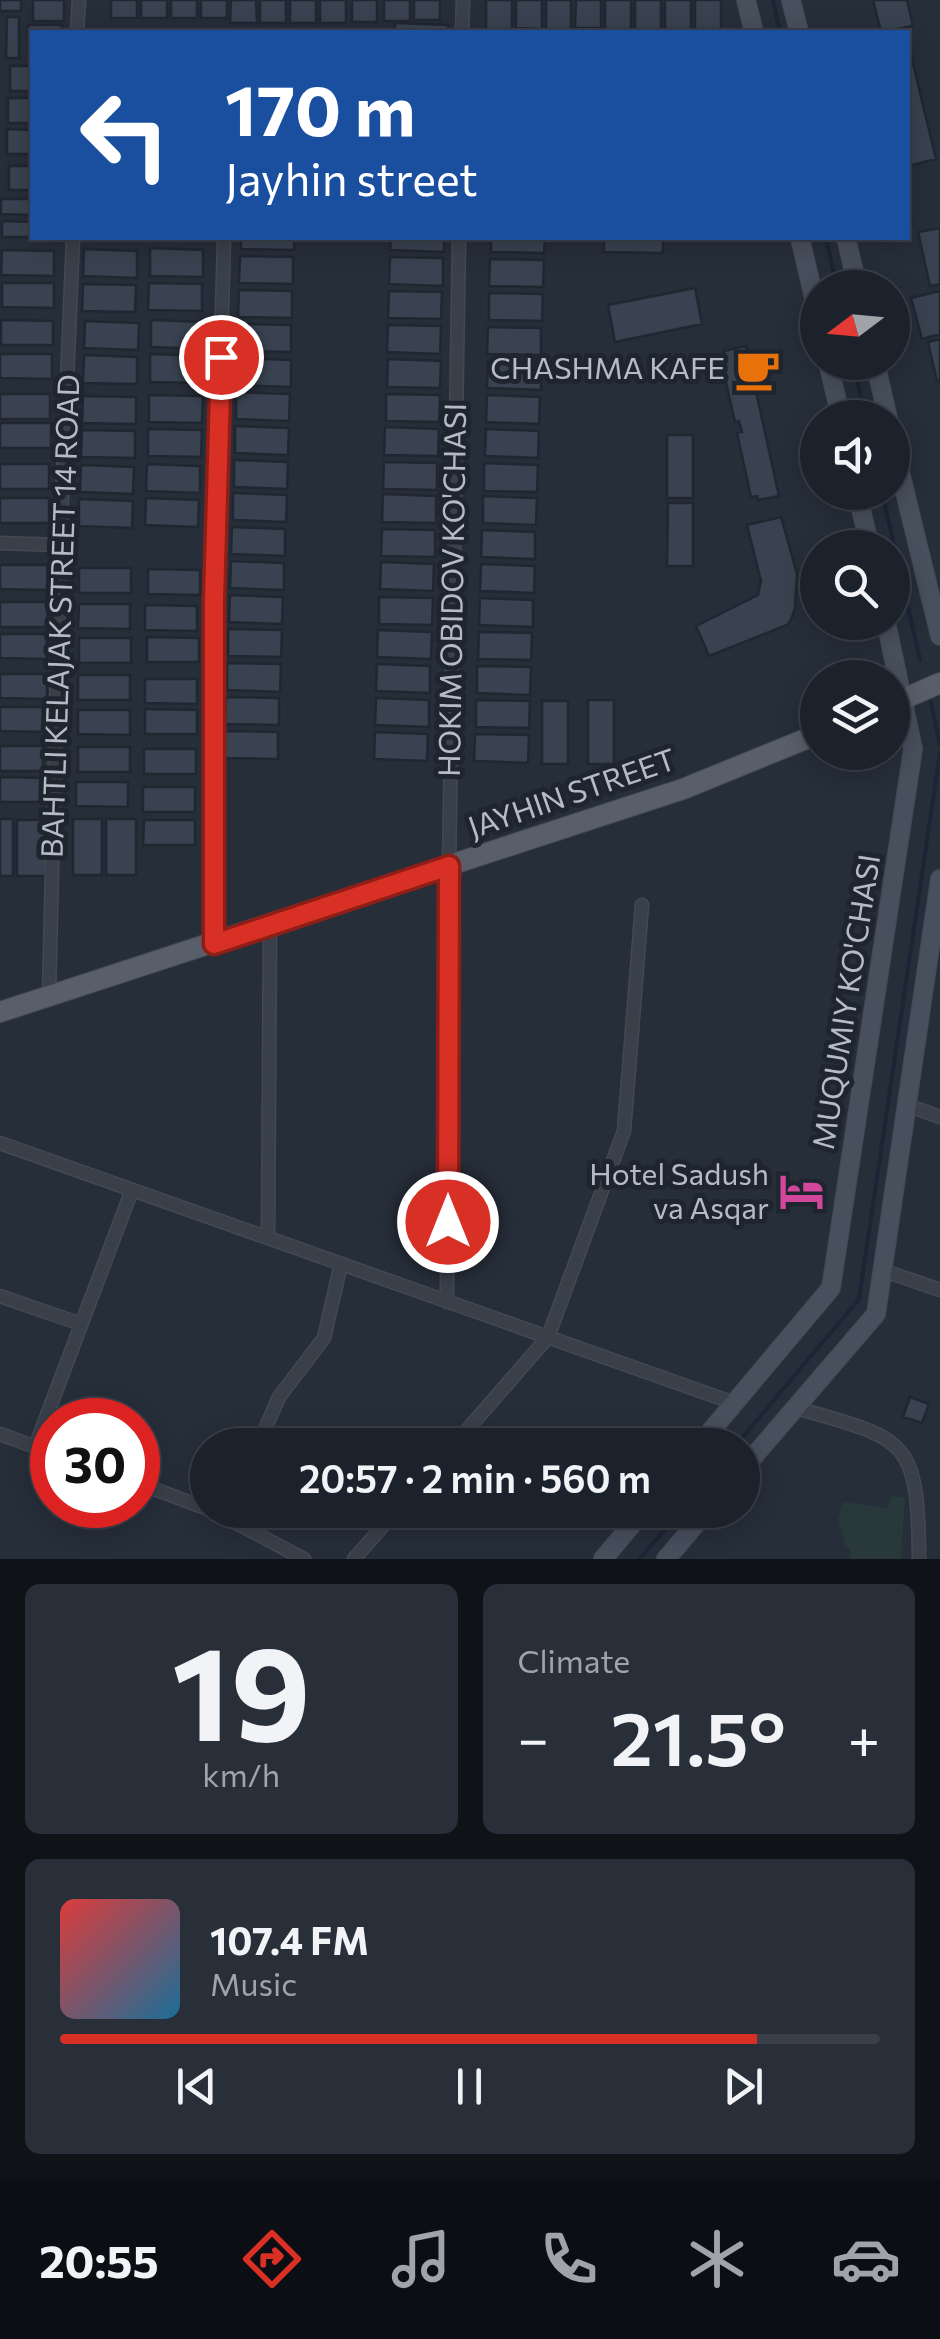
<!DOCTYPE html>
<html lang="en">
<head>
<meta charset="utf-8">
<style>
  :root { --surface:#1c222c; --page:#292f38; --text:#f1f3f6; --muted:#a0a4a9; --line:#3a3f48; --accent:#d93025 }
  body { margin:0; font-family:Commissioner,sans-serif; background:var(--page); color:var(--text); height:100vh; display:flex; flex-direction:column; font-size:38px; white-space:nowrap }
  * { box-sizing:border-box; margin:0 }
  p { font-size:32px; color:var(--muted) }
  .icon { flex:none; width:55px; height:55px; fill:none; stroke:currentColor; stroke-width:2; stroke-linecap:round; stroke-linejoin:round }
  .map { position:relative; height:1559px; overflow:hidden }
  .panel { display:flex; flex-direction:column; gap:25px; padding:25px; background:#0f1318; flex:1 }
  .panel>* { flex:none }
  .banner { position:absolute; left:30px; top:30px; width:880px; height:210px; border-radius:0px; box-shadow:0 5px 25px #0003,0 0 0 2px var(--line); background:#1a4fa0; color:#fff; overflow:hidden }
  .needle { width:65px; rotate:254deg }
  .buttons { position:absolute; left:800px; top:270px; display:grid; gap:20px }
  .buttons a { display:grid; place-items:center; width:110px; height:110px; border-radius:50%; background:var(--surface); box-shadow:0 5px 25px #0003,0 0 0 2px var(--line); font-size:50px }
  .speed { position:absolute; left:30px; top:1398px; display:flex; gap:20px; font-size:50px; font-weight:700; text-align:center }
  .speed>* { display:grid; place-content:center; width:130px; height:130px; border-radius:50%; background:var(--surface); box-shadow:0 5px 25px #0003,0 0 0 2px var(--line); line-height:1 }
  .speed .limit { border:15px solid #d22; background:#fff; color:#111 }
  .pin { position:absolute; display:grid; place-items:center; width:85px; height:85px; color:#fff; margin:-42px; border:5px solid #fff; border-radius:50%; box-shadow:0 2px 10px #0007 }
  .me { position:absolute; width:110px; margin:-55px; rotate:0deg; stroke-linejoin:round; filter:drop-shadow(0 0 8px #0008) }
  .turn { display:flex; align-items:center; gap:35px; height:210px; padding:0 30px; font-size:45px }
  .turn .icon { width:130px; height:130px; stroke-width:2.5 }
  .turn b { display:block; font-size:70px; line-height:85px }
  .big { font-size:75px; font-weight:600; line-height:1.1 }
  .panel .widget { flex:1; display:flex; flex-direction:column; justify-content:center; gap:15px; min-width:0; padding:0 35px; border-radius:15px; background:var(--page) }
  .panel .dial { align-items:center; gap:0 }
  .dial b { font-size:130px; line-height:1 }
  .song { display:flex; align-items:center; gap:30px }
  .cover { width:120px; height:120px; border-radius:15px; background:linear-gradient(135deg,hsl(0 70% 55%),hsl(200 70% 35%)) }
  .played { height:10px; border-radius:5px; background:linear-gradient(90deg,var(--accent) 85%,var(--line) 85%) }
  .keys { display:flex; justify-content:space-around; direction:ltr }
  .heat { display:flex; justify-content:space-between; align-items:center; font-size:55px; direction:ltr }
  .panel .tiles { flex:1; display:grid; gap:25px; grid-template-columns:1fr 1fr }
  .widget:last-child { grid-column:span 2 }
  .trip { position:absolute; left:190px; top:1428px; width:570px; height:100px; border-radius:50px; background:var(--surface); box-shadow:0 5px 25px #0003,0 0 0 2px var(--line); font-weight:600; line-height:100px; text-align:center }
  .dock { display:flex; height:160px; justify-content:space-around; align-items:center; background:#0b0e12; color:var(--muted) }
  .dock .icon { width:70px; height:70px }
  .dock .active { color:var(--accent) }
  .dock b { font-size:45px; color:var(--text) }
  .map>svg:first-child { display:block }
</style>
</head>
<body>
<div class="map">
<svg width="940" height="1559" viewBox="0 0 940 1559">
  <rect width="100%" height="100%" fill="#262e3a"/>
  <!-- green -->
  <path fill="#28383b" d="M891,1496L905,1497L901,1559H850V1549L845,1546L838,1519L843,1502L887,1508Z"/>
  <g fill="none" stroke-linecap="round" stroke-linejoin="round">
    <!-- stream -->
    <path stroke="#1b2536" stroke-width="4" d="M773,0L780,32
      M826,238L837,288
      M853,362L866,418
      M882,492L920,660
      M931,703L940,745
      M736,1445L859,1299L940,753
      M640,1559L681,1510"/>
  </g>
  <!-- building -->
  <path fill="#394250" stroke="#212731" stroke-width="2.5" d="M0,0H21V11H0Z
    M33,0H64V21H33Z
    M111,0H137V18H111Z
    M141,0H167V18H141Z
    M171,0H197V18H171Z
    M201,0H227V18H201Z
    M231,0H256L257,23H230Z
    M260,0H286V23H260Z
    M290,0H316V23H290Z
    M320,0H346V23H320Z
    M352,0H377V22H352Z
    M384,0H410V21H384Z
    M414,0H440V20H414Z
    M486,0H512V29H486Z
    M516,0H542V29L516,28Z
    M546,0H571V29H546Z
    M576,0H601V28H575Z
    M605,0H631V29H605Z
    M635,0H661V29H635Z
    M665,0H691V29H665Z
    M695,0H721V29H695Z
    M873,0H907L913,26L881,32Z
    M7,17H19V58H6Z
    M395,23L448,25V32H395Z
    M28,25H62V32H32V41H28Z
    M909,47L936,159L908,166V48Z
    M10,66H32V91H10Z
    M8,98H32V123H8Z
    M7,129L32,130V154H7Z
    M9,166H32V190H9Z
    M1,199H32V215L1,214Z
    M2,221L32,222V237H2Z
    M940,228V284L930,286L918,232Z
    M85,238H139V241L85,240Z
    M241,238H294V250L241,249Z
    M391,238H444V252L390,250Z
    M491,238H545L544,253L491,252Z
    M604,238H663V253L604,252Z
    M150,248L203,250V277L150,276Z
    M84,249L137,251V278L83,276Z
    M2,250L54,251V276L1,275Z
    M240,256L293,257V284L239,283Z
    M390,257L443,258V286L389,284Z
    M490,259L544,260L543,287L489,286Z
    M2,283H54V308L2,307Z
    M149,283L202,284V311L148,310Z
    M83,284L136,285L135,312L82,311Z
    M695,288L702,324L615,342L608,305Z
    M239,290L292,291V318L238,317Z
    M389,291L442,292L441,319L388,318Z
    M940,291V334L922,339L911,298Z
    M489,293L543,294L542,321L489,320Z
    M1,320L53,321V345H1Z
    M151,320L205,322L204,349L151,347Z
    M85,321L139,323L138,350L84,348Z
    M238,324L291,325V352L237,351Z
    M388,325L441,326L440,354L387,352Z
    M488,327L541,328V355L487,354Z
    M940,339V380L937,381L928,342Z
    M746,346L779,496L758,500L757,496L751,497L737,433L742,432L739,421L735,422L720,357L725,356L724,351Z
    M0,354H52V379L0,378Z
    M150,354L203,356V383L150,382Z
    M84,355L137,357V384L83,383Z
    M238,358L291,360V387L237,385Z
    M388,359L441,361L440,388L387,387Z
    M488,361L541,363V390L487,388Z
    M236,392L290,394L289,421L236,419Z
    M0,394H50V419H0Z
    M386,394L440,395L439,422L386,421Z
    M149,395L203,396L202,423L149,422Z
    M487,395L540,397L539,424L486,422Z
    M83,396L136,397V424L82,423Z
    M0,423H51V448H0Z
    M235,426L289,428L288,455L235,453Z
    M385,427L439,429L438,456L384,455Z
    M148,429L202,430L201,457L148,456Z
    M486,429L539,431L538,458L485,456Z
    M82,430L135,431V458L81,457Z
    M667,435H693V498H667Z
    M234,460L288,462L287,489L234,487Z
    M384,462L437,463V490L383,489Z
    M484,463L538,465L537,492L484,491Z
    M0,464H49V489H0Z
    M147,464L200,466V493L146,491Z
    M81,465L134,467L133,494L80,492Z
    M233,493L287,495L286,522L233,520Z
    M383,494L436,496V523L382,522Z
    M483,496L537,498L536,525L483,523Z
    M0,498H49V523H0Z
    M146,498L199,500L198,527L145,525Z
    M79,499L133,501L132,528L79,526Z
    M668,503H693V566H667Z
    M781,517L797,574L795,608L791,620L787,625L709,656L696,626L758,595L761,581L747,525Z
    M232,527L285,529V556L231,554Z
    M382,529L435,530V557L381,556Z
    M482,530L535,532V559L481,557Z
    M231,561L284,563V590L230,588Z
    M381,562L434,564L433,591L380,589Z
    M481,564L535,566L534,593L480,591Z
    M0,565H48V590L0,589Z
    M79,568H131V593H79Z
    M148,569L200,570V595L148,594Z
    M230,595L283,597L282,624L229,622Z
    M379,597L433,598L432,625L379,624Z
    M480,598L533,600V627L479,625Z
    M0,602H48L47,627H0Z
    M79,604H130V629L78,628Z
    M145,605L197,606V631L145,630Z
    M228,629L282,630L281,657L228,656Z
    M378,630L432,632L431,659L377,657Z
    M479,632L532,633L531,660L478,659Z
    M0,634H47V659L0,658Z
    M147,637L199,638V662H147Z
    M79,638H131V663H79Z
    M227,663L281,664L280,692L227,690Z
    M377,664L430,666V693L376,691Z
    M477,666L531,667L530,695L477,693Z
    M0,674H47V699L0,698Z
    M78,675H130V700H78Z
    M145,679H197V704L145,703Z
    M226,697L279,698V725L225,724Z
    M376,698L429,700V727L375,725Z
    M476,700L530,701L529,728L476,727Z
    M588,700H614V764H588Z
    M542,701H568V764H542Z
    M0,707H46V732L0,731Z
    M145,709L197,710V734H145Z
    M78,710H130V735L78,734Z
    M225,731L278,732V759L224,758Z
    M375,732L428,734L427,761L374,759Z
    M475,734L529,735L528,763L474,761Z
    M0,746H43V771H0Z
    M78,747H130V772H78Z
    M144,749H196V774H144Z
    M0,777L46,778L45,802H0Z
    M76,782H128V807L76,806Z
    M143,787H195V812H143Z
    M0,819H13V876H0Z
    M73,819H102V875H73Z
    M106,819H136V875H106Z
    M17,820H47L46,876H17Z
    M144,820H195V845H143Z
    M910,1397L929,1404L922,1423L903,1417Z"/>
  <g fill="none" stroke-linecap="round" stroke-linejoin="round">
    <defs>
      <path id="street" d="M77,32L79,0
        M462,32L463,0
        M0,543L60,545
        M214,944V600L224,238
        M49,994L60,545L73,238
        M907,1105L940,1117
        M0,1143L734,1403
        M268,1238L270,925
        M882,1270L940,1290
        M0,1296L81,1324
        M447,1302L449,867L459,238
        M796,1408C907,1439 918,1438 919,1559
        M0,1434L52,1453
        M258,1445L279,1397L324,1338L341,1264
        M454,1445L548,1337L624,1131L642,905
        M35,1447L132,1190
        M138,1483L208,1509
        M212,1510L304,1559
        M354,1559L397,1510"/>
      <path id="secondary" d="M746,0L754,32
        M791,0L799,32
        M800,238L818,315
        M846,238L858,288
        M828,362L841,418
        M875,362L888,418
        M892,439L940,636
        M857,492L870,548
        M699,1445L831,1288L913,749L886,622
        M742,1470L876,1314L940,879
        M603,1559L644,1510
        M666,1559L708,1510"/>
      <path id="primary" d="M892,704L940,683
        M0,1012L683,789L818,734"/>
    </defs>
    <!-- street casing -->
    <use href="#street" stroke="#434953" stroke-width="15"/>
    <!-- secondary casing -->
    <use href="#secondary" stroke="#434953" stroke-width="20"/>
    <!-- primary casing -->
    <use href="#primary" stroke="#434953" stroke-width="22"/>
    <!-- street -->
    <use href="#street" stroke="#3a404a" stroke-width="12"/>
    <!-- secondary -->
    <use href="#secondary" stroke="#484f5d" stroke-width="18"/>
    <!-- primary -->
    <use href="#primary" stroke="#585f6a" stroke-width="20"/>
  </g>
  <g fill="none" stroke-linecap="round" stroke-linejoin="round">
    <defs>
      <path id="route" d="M221,357L214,600V944L449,866L448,1222"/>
    </defs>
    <!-- route casing -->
    <use href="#route" stroke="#8d1f18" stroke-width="25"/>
    <!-- route -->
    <use href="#route" stroke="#d93025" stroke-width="18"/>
  </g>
  <!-- icons -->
  <defs>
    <symbol id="cafe-bare" viewBox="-9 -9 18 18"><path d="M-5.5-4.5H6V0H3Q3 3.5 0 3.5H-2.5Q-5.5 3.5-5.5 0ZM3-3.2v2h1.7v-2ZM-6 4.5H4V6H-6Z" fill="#e8710a" stroke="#1f252f" stroke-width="2.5" paint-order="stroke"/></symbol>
    <symbol id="hotel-bare" viewBox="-9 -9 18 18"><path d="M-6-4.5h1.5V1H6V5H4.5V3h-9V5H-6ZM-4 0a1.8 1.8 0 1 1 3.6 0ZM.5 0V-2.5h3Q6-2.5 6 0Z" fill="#d1479c" stroke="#1f252f" stroke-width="2.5" paint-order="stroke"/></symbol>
  </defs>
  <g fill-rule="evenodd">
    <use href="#cafe-bare" x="726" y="338" width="63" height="63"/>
    <use href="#hotel-bare" x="770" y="1160" width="63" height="63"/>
  </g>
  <g text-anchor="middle" stroke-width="10" stroke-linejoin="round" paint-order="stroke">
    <!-- poi labels -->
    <g font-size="30" fill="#b5bbc6" stroke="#1f252f" text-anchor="end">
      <text x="725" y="379">CHASHMA KAFE</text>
      <text x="769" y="1185">Hotel Sadush<tspan x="769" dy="34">va Asqar</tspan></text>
    </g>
    <!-- street labels -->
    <g font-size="30" fill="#b5bbc6" stroke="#1f252f">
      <text transform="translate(453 590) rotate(-89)" y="10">HOKIM OBIDOV KO'CHASI</text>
      <text transform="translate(61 616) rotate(-88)" y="10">BAHTLI KELAJAK STREET 14 ROAD</text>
      <text transform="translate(572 794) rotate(-19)" y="10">JAYHIN STREET</text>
      <text transform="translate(847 1002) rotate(-81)" y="10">MUQUMIY KO'CHASI</text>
    </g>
  </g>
</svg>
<div class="buttons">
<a><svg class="needle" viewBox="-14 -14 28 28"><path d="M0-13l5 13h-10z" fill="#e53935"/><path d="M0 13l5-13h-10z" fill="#a0a4a9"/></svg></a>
<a><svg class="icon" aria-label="sound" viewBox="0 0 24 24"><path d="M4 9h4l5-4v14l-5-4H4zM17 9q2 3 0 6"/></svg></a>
<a><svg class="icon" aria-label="search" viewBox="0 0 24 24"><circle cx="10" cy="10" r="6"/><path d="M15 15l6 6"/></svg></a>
<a><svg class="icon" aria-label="layers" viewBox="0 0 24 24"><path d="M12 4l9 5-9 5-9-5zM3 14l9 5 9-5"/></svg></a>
</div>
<div class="speed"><div class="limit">30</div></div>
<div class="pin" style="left:221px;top:357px;background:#d93025"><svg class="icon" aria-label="arrive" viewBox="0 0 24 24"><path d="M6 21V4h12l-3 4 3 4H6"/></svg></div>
<svg class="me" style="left:448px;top:1222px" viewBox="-20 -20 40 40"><circle r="17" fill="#d93025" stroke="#fff" stroke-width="3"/><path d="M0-11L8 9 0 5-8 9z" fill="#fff"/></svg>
<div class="trip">20:57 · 2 min · 560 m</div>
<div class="banner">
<div class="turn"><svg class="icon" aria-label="left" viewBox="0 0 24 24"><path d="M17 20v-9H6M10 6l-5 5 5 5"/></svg><div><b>170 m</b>Jayhin street</div></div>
</div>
</div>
<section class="panel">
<div class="tiles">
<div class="widget dial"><b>19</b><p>km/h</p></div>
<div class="widget"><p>Climate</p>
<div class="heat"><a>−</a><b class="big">21.5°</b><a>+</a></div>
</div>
<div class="widget">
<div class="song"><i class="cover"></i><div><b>107.4 FM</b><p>Music</p></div></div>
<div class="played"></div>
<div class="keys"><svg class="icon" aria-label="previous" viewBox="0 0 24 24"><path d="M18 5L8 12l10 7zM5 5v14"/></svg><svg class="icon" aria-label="pause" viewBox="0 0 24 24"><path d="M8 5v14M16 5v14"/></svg><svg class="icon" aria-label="next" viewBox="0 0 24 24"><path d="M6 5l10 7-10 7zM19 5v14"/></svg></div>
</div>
</div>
</section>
<nav class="dock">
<b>20:55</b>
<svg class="icon active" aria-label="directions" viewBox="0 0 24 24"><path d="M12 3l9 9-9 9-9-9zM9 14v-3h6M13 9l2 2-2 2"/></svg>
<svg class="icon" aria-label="music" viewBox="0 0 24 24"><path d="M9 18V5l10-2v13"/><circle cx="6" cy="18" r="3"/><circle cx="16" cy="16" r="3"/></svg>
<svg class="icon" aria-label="phone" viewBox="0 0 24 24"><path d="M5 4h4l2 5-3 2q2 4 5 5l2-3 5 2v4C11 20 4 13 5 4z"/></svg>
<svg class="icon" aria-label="climate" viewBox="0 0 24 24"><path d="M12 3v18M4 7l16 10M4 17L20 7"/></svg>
<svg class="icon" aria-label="car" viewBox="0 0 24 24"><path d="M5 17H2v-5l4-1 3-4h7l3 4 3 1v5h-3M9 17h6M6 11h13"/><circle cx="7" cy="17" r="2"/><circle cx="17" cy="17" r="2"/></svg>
</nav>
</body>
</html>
